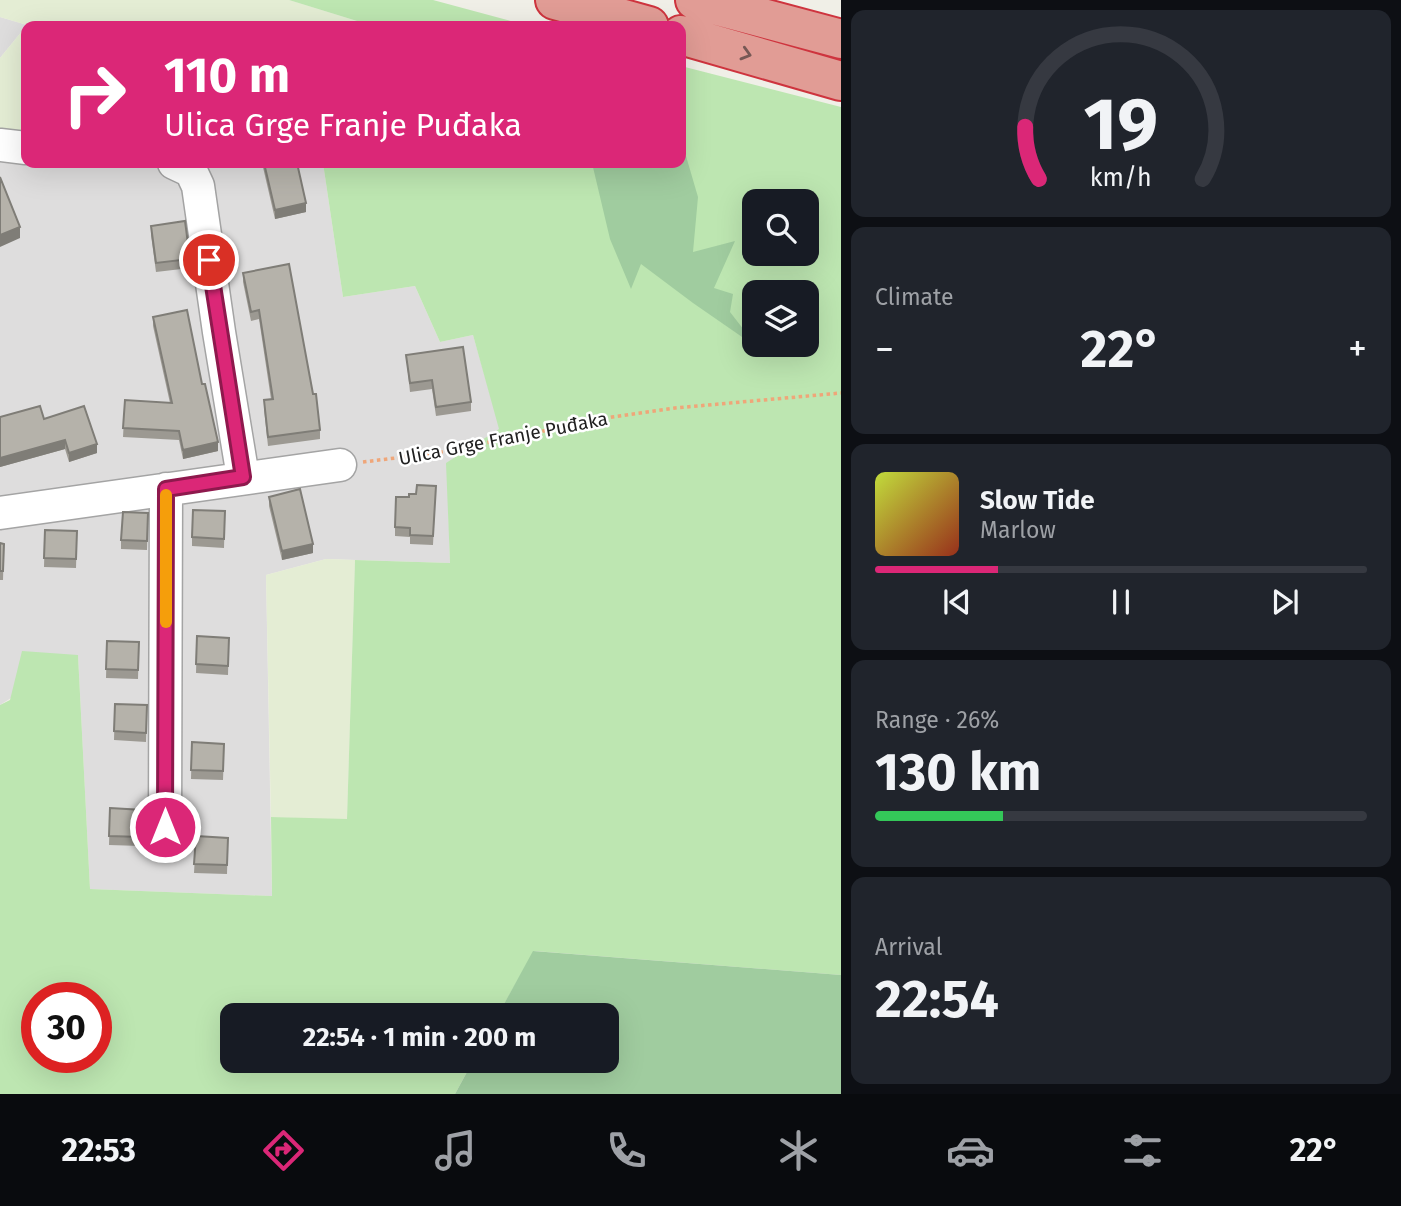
<!DOCTYPE html>
<html lang="en">
<head>
<meta charset="utf-8">
<style>
  :root { --surface:#171b24; --page:#20242c; --text:#f1f3f6; --muted:#9ea1a6; --line:#363941; --accent:#db2777 }
  body { margin:0; font-family:"Fira Sans",sans-serif; background:var(--page); color:var(--text); height:100vh; display:flex; flex-direction:column; font-size:26px; white-space:nowrap }
  * { box-sizing:border-box; margin:0 }
  p { font-size:23px; color:var(--muted) }
  .icon { flex:none; width:38px; height:38px; fill:none; stroke:currentColor; stroke-width:2; stroke-linecap:round; stroke-linejoin:round }
  .map { position:relative; flex:1; overflow:hidden }
  .drawer { display:flex; flex-direction:column; gap:10px; padding:10px; background:#0d0f14; width:560px }
  .drawer>* { flex:none }
  .banner { position:absolute; left:21px; top:21px; width:665px; height:147px; border-radius:14px; box-shadow:0 7px 28px #0002; background:#db2777; color:#fff; overflow:hidden }
  .buttons { position:absolute; left:742px; top:189px; display:grid; gap:14px }
  .buttons a { display:grid; place-items:center; width:77px; height:77px; border-radius:14px; background:var(--surface); box-shadow:0 7px 28px #0002; font-size:35px }
  .speed { position:absolute; left:21px; top:982px; display:flex; gap:14px; font-size:35px; font-weight:700; text-align:center }
  .speed>* { display:grid; place-content:center; width:91px; height:91px; border-radius:50%; background:var(--surface); box-shadow:0 7px 28px #0002; line-height:1 }
  .speed .limit { border:10px solid #d22; background:#fff; color:#111 }
  .pin { position:absolute; display:grid; place-items:center; width:60px; height:60px; color:#fff; margin:-30px; border:4px solid #fff; border-radius:50%; box-shadow:0 2px 7px #0007 }
  .me { position:absolute; width:77px; margin:-38px; rotate:0deg; stroke-linejoin:round; filter:drop-shadow(0 0 5px #0008) }
  .turn { display:flex; align-items:center; gap:24px; height:147px; padding:0 28px; font-size:32px }
  .turn .icon { width:91px; height:91px; stroke-width:2.5 }
  .turn b { display:block; font-size:49px; line-height:60px }
  .big { font-size:52px; font-weight:700; line-height:1.1 }
  .drawer .widget { flex:1; display:flex; flex-direction:column; justify-content:center; gap:10px; min-width:0; padding:0 24px; border-radius:14px; background:var(--page) }
  .drawer .dial { align-items:center; gap:0 }
  .dial svg { height:182px; overflow:visible; fill:none; stroke:var(--line); stroke-width:7; stroke-linecap:round; text-anchor:middle }
  .dial text { fill:var(--text); stroke:none }
  .song { display:flex; align-items:center; gap:21px }
  .cover { width:84px; height:84px; border-radius:10px; background:linear-gradient(135deg,hsl(70 70% 55%),hsl(10 70% 35%)) }
  .played { height:7px; border-radius:4px; background:linear-gradient(90deg,var(--accent) 25%,var(--line) 25%) }
  .keys { display:flex; justify-content:space-around; direction:ltr }
  .heat { display:flex; justify-content:space-between; align-items:center; font-size:38px; direction:ltr }
  .charge { height:10px; border-radius:5px; background:linear-gradient(90deg,#34c759 26%,var(--line) 0) }
  .trip { position:absolute; left:220px; top:1003px; width:399px; height:70px; border-radius:14px; background:var(--surface); box-shadow:0 7px 28px #0002; font-weight:700; line-height:70px; text-align:center }
  .tabs { display:flex; height:112px; justify-content:space-around; align-items:center; background:#090b0e; color:var(--muted) }
  .tabs .icon { width:49px; height:49px }
  .tabs .selected { color:var(--accent) }
  .tabs b { font-size:32px; color:var(--text) }
  main { display:flex; flex:1; min-height:0 }
  .map>svg:first-child { display:block }
</style>
</head>
<body>
<main>
<div class="map">
<svg width="841" height="1094" viewBox="0 0 841 1094">
  <rect width="100%" height="100%" fill="#f0efe7"/>
  <!-- residential -->
  <path fill="#dedddd" d="M0,17L27,25L0,58Z
    M0,135L26,163H323L343,297L415,286L440,342L473,335L500,429L447,463L450,563L326,559L266,575L272,896L90,889L78,655L0,705Z"/>
  <!-- farmland -->
  <path fill="#e4edd4" d="M0,0H289L357,21L361,26H26V138L0,135V58L27,25L0,17Z
    M326,559L355,560L347,820L271,817L266,575Z"/>
  <!-- grass -->
  <path fill="#bde6b1" fill-rule="evenodd" d="M289,0H433L529,26H361L357,21Z
    M681,66L841,107V975L534,951L498,1015H233V1060L473,1061L455,1094H0V705L10,700L22,651L78,655L90,889L272,896L271,817L347,819L355,560L450,563L446,463L499,429L473,335L440,342L415,286L343,297L323,163H681ZM754,201H807V254H754ZM754,292H807V345H754ZM37,998H96V1057H37Z"/>
  <!-- forest -->
  <path fill="#a0cc9f" d="M681,139L698,197L693,252L735,241L714,288L733,294L730,312L758,348L693,303L641,264L631,289L610,239L592,163H681Z
    M533,951L841,975V1094H455L473,1061L607,1060V1015H498Z"/>
  <g fill="none" stroke-linecap="round" stroke-linejoin="round">
    <defs>
      <path id="minor" d="M0,145L26,148
        M174,163L191,171L198,186L219,332L243,477
        M0,513L340,465
        M165,827L166,489"/>
      <path id="highway" d="M555,0L649,26
        M695,0L841,39
        M681,35L841,81"/>
    </defs>
    <!-- minor casing -->
    <use href="#minor" stroke="#a4a4a4" stroke-width="35"/>
    <!-- highway casing -->
    <use href="#highway" stroke="#ce343e" stroke-width="42"/>
    <!-- path -->
    <path stroke="#efa679" stroke-width="3.5" stroke-dasharray="3.5 3.5" stroke-linecap="butt" d="M363,462L436,453L612,417L675,408L841,393"/>
    <!-- minor -->
    <use href="#minor" stroke="#fff" stroke-width="32"/>
    <!-- highway -->
    <use href="#highway" stroke="#e19c95" stroke-width="38"/>
  </g>
  <!-- wall -->
  <path fill="#9c9992" d="M262,163H297L306,212L275,219Z
    M151,226L190,259V268L156,272L151,235Z
    M243,273L313,394L320,430V439L268,446L264,409V400L271,399L259,319L251,321L243,282Z
    M153,317L202,384L218,451L183,459L179,440L123,437L125,400L170,403L153,326Z
    M406,355L471,402V411L436,416L432,389L410,392Z
    M0,417L44,419L97,453L69,462L65,449L0,467Z
    M436,486L433,545L410,544V537L395,536V527L409,497Z
    M269,497L313,553L282,560L269,506Z
    M225,511L224,548L192,546V537Z
    M148,513L147,550L121,549V540Z
    M45,530L77,531L76,568L44,567Z
    M0,543L4,544L3,580H0Z
    M197,636L229,638L228,675L196,673Z
    M107,641L139,642L138,679L106,678Z
    M115,704L147,705L146,742L114,740Z
    M192,742L224,753L223,780L191,779Z
    M110,808L143,810L141,846L109,845Z
    M196,836L228,838L227,874L194,873Z"/>
  <!-- shaded-wall -->
  <path fill="#7f7d77" d="M306,203V212L275,219V210Z
    M20,227V238L0,247V235Z
    M65,440V449L0,467V458Z
    M218,442V451L183,459V450Z
    M97,444V453L69,462V453Z
    M313,544V553L282,560V551Z"/>
  <!-- building -->
  <path fill="#b5b2aa" stroke="#7f7d77" stroke-width="2" d="M264,163H297L306,203L275,210Z
    M0,177L20,227L0,235Z
    M185,221L190,259L156,263L151,226Z
    M289,264L313,394H316L320,430L268,437L264,400L273,399L259,310L251,312L243,273Z
    M187,310L202,384H205L218,442L183,450L179,431L123,428L125,400L172,403L153,317Z
    M463,347L471,402L436,407L432,380L410,383L406,355Z
    M40,406L44,419L84,406L97,444L69,453L65,440L0,458V417Z
    M417,485L436,486L433,536L410,535V528L395,527L396,497H409V494H416Z
    M300,489L313,544L282,551L269,497Z
    M193,510L225,511L224,539L192,537Z
    M123,512L148,513L147,541L121,540Z
    M45,530L77,531L76,559L44,558Z
    M0,543L4,544L3,571H0Z
    M197,636L229,638L228,666L196,664Z
    M107,641L139,642L138,670L106,669Z
    M115,704L147,705L146,733L114,731Z
    M192,742L224,744L223,771L191,770Z
    M110,808L143,810L141,837L109,836Z
    M196,836L228,838L227,865L194,864Z"/>
  <!-- one-way arrows -->
  <defs><path id="oneway-chevron" d="M-2-3.5L2.5 0L-2 3.5" fill="none" stroke-width="1.6" stroke-linecap="round" stroke-linejoin="round" transform="scale(1.75)"/></defs>
  <use stroke="#775855" href="#oneway-chevron" transform="translate(746 54) rotate(16)"/>
  <g fill="none" stroke-linecap="round" stroke-linejoin="round">
    <defs>
      <path id="route" d="M165,827L166,489L243,477L209,260"/>
    </defs>
    <!-- route casing -->
    <use href="#route" stroke="#8e194d" stroke-width="18"/>
    <!-- route -->
    <use href="#route" stroke="#db2777" stroke-width="12"/>
    <!-- slow -->
    <path stroke="#f59e0b" stroke-width="12" d="M166,622V495"/>
  </g>
  <g text-anchor="middle" stroke-width="5" stroke-linejoin="round" paint-order="stroke">
    <!-- street labels -->
    <g font-size="19" fill="#202020" stroke="#fff">
      <text transform="translate(503 438) rotate(-11)" y="7">Ulica Grge Franje Puđaka</text>
    </g>
  </g>
</svg>
<div class="buttons">
<a><svg class="icon" aria-label="search" viewBox="0 0 24 24"><circle cx="10" cy="10" r="6"/><path d="M15 15l6 6"/></svg></a>
<a><svg class="icon" aria-label="layers" viewBox="0 0 24 24"><path d="M12 4l9 5-9 5-9-5zM3 14l9 5 9-5"/></svg></a>
</div>
<div class="speed"><div class="limit">30</div></div>
<div class="pin" style="left:209px;top:260px;background:#d93025"><svg class="icon" aria-label="arrive" viewBox="0 0 24 24"><path d="M6 21V4h12l-3 4 3 4H6"/></svg></div>
<svg class="me" style="left:165px;top:827px" viewBox="-20 -20 40 40"><circle r="17" fill="#db2777" stroke="#fff" stroke-width="3"/><path d="M0-11L8 9 0 5-8 9z" fill="#fff"/></svg>
<div class="trip">22:54 · 1 min · 200 m</div>
<div class="banner">
<div class="turn"><svg class="icon" aria-label="right" viewBox="0 0 24 24"><path d="M7 20v-9h11M14 6l5 5-5 5"/></svg><div><b>110 m</b>Ulica Grge Franje Puđaka</div></div>
</div>
</div>
<section class="drawer">
<div class="widget dial"><svg viewBox="0 0 100 80">
<path d="M14 69A42 42 0 1 1 86 69"/>
<path d="M14 69A42 42 0 0 1 8 46" stroke="#db2777"/>
<text x="50" y="56" font-size="32" font-weight="700">19</text>
<text x="50" y="72" font-size="11">km/h</text>
</svg></div>
<div class="widget"><p>Climate</p>
<div class="heat"><a>−</a><b class="big">22°</b><a>+</a></div>
</div>
<div class="widget">
<div class="song"><i class="cover"></i><div><b>Slow Tide</b><p>Marlow</p></div></div>
<div class="played"></div>
<div class="keys"><svg class="icon" aria-label="previous" viewBox="0 0 24 24"><path d="M18 5L8 12l10 7zM5 5v14"/></svg><svg class="icon" aria-label="pause" viewBox="0 0 24 24"><path d="M8 5v14M16 5v14"/></svg><svg class="icon" aria-label="next" viewBox="0 0 24 24"><path d="M6 5l10 7-10 7zM19 5v14"/></svg></div>
</div>
<div class="widget"><p>Range · 26%</p><b class="big">130 km</b><div class="charge"></div></div>
<div class="widget"><p>Arrival</p><b class="big">22:54</b></div>
</section>
</main>
<nav class="tabs">
<b>22:53</b>
<svg class="icon selected" aria-label="directions" viewBox="0 0 24 24"><path d="M12 3l9 9-9 9-9-9zM9 14v-3h6M13 9l2 2-2 2"/></svg>
<svg class="icon" aria-label="music" viewBox="0 0 24 24"><path d="M9 18V5l10-2v13"/><circle cx="6" cy="18" r="3"/><circle cx="16" cy="16" r="3"/></svg>
<svg class="icon" aria-label="phone" viewBox="0 0 24 24"><path d="M5 4h4l2 5-3 2q2 4 5 5l2-3 5 2v4C11 20 4 13 5 4z"/></svg>
<svg class="icon" aria-label="climate" viewBox="0 0 24 24"><path d="M12 3v18M4 7l16 10M4 17L20 7"/></svg>
<svg class="icon" aria-label="car" viewBox="0 0 24 24"><path d="M5 17H2v-5l4-1 3-4h7l3 4 3 1v5h-3M9 17h6M6 11h13"/><circle cx="7" cy="17" r="2"/><circle cx="17" cy="17" r="2"/></svg>
<svg class="icon" aria-label="filters" viewBox="0 0 24 24"><path d="M4 7h16M4 17h16"/><circle cx="9" cy="7" r="2"/><circle cx="15" cy="17" r="2"/></svg>
<b>22°</b>
</nav>
</body>
</html>
